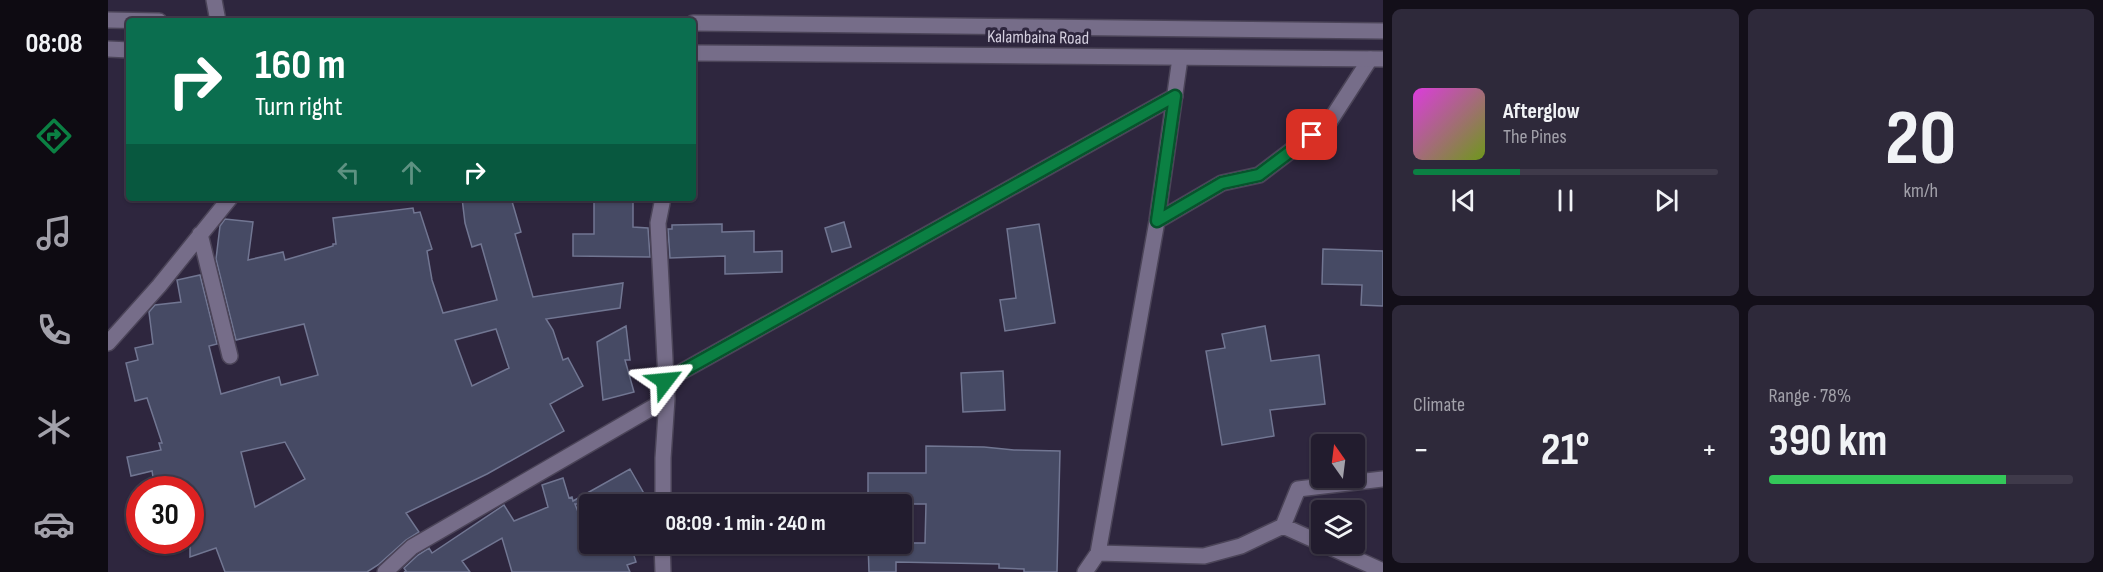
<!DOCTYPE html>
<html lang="en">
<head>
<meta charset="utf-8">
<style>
  :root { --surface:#221c2e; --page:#2e293a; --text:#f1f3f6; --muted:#a2a1aa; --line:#3f3a4a; --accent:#0b8043 }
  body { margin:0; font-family:"Sofia Sans Condensed",sans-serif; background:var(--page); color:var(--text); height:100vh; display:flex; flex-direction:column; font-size:22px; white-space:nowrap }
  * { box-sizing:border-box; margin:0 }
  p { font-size:20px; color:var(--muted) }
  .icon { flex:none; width:33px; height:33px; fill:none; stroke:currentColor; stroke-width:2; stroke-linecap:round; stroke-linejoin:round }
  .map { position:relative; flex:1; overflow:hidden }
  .drawer { display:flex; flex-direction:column; gap:9px; padding:9px; background:#130f19; width:720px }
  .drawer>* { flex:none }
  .guide { position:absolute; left:18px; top:18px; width:570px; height:183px; border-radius:6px; box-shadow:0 2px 4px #0004,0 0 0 2px var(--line); background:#0b6e4f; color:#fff; overflow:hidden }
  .needle { width:39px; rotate:346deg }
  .controls { position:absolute; left:1203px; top:434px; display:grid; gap:12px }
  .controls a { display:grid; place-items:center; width:54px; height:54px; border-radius:6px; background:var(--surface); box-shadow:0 2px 4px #0004,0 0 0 2px var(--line); font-size:30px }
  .speed { position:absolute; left:18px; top:476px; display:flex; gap:12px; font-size:30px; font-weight:700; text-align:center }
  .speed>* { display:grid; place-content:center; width:78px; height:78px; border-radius:50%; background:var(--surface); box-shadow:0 2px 4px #0004,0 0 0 2px var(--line); line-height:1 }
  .speed .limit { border:9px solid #d22; background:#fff; color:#111 }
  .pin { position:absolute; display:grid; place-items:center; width:51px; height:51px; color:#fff; margin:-26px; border-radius:12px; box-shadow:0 3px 9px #0006 }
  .me { position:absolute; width:66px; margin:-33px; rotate:61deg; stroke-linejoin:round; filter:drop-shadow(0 0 4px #0008) }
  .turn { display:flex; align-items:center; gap:21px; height:126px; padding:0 30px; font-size:27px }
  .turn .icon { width:78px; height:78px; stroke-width:2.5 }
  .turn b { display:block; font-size:42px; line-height:51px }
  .lanes { display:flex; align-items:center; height:57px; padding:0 30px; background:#0003; justify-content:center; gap:30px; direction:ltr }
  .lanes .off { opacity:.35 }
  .big { font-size:45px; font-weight:700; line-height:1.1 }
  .drawer .widget { flex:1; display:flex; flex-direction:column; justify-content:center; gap:9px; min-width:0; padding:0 21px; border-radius:9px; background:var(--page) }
  .drawer .dial { align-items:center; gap:0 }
  .dial b { font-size:78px; line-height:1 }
  .song { display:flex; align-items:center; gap:18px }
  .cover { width:72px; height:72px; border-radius:9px; background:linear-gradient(135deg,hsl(300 70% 55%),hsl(80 70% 35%)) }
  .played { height:6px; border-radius:3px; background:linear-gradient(90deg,var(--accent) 35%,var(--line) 35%) }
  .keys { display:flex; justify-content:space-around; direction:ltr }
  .heat { display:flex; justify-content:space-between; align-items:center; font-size:33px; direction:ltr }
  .charge { height:9px; border-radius:4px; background:linear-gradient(90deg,#34c759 78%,var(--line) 0) }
  .drawer .tiles { flex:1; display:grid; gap:9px; grid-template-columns:repeat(2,1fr) }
  .trip { position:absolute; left:471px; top:494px; width:333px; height:60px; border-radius:6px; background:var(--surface); box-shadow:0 2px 4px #0004,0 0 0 2px var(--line); font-weight:700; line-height:60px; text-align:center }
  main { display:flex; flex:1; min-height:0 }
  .tab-bar { display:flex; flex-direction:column; width:108px; justify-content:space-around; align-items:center; background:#0e0b12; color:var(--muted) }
  .tab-bar .icon { width:42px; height:42px }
  .tab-bar .active { color:var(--accent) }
  .tab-bar b { font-size:27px; color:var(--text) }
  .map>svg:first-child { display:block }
</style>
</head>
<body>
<main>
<nav class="tab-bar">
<b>08:08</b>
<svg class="icon active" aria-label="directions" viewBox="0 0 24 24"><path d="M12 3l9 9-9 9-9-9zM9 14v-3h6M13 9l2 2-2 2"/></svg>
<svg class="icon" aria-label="music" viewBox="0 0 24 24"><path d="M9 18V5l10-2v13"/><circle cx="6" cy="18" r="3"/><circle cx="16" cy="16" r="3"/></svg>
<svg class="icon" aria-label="phone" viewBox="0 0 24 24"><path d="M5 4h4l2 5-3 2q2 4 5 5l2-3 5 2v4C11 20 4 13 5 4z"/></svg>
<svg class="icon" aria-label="climate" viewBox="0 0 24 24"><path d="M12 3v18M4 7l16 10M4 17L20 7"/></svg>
<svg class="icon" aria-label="car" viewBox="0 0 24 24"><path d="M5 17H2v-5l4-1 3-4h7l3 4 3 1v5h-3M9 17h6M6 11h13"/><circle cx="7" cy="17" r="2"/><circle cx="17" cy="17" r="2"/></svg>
</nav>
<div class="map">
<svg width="1275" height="572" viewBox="0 0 1275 572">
  <rect width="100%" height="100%" fill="#2e263e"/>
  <!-- building -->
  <path fill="#464a64" stroke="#717692" stroke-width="1.5" fill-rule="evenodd" d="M354,198H403L413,232L407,234L425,297L515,283L512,308L438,319L445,330L455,360L460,358L475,386L442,404L456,431L379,474L298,513L311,532L298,540L270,565L259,572H117L108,548L82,557V489H47L44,471L23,476L19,457L53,450L51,443H54L39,398L27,401L18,363L30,360L27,348L45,344L41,312L47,305L73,302L69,280L92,275L109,344L101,346L113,394L171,377L173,385L210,375L196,324L128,340L108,259L112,226L117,219L145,222L140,260L175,252L177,260L225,246V244H228L225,218L305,208L306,213L312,212L324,249L319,251L324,280L335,313L389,300L373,244L364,247L357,223ZM388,329L401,368L364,386L347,340ZM177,442L197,479L147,507L133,452Z
    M486,198H525V227L540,228L542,257L465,256V234H486Z
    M736,222L743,247L724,252L717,228Z
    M614,224V232L646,231V252L674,251V272L617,274V256L562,258L560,229H564V225Z
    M931,224L947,323L897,331L892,300L908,298L899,229Z
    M1215,249L1275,251V306L1253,305L1254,285L1214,284Z
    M518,326L522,360H517L526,392L495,400L489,342Z
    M1157,326L1163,361L1211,355L1217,404L1162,410L1166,436L1114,445L1098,351L1117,348L1114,334Z
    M895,371L897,410L855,412L853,373Z
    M818,446L876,447L906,450L952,451L949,572H916V569L891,568V564L788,562V572H761L760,543H817L818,504H760V473H818Z
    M522,469L542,504H467L482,543H522L528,562L519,565L522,572H404L394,538L354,561L362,572H296L298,571L296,568L310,555L321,548L324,553L396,505L406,521L440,507L434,485L455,478L461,498L464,497L465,501Z"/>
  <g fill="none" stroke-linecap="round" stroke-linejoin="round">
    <defs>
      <path id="minor" d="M106,0L110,21
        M1049,221L1114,183L1151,175L1222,121L1262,59
        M92,234L122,356
        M0,343L51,286L122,198
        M557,381L1067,96
        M555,504V458L559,399L550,223L555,198
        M1175,526L1275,571
        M554,543L555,572
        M990,553L1096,556L1133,546L1175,526L1190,489L1275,479
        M277,572L304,547L559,399
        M977,572L990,553L1049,221L1072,58"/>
      <path id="secondary" d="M0,20L51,21
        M585,23L1275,31
        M0,49L21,50
        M585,53L1275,59"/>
    </defs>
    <!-- minor casing -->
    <use href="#minor" stroke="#4b4458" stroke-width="18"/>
    <!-- secondary casing -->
    <use href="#secondary" stroke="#4b4458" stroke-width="18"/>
    <!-- minor -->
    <use href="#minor" stroke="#766d89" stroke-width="15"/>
    <!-- secondary -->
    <use href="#secondary" stroke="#766d89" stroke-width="15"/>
  </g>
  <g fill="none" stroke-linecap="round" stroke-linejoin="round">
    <defs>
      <path id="route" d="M557,381L1067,96L1049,221L1114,183L1151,175L1204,135"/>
    </defs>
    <!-- route casing -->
    <use href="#route" stroke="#07532c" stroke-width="15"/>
    <!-- route -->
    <use href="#route" stroke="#0b8043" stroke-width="10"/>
  </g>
  <g text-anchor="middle" stroke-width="6" stroke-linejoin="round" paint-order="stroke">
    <!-- street labels -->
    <g font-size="18" fill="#d4cfdf" stroke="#2e263e">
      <text transform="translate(930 37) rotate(1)" y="6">Kalambaina Road</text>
    </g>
  </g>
</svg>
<div class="controls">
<a><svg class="needle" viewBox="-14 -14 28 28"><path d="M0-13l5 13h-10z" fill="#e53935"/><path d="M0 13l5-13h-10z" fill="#a2a1aa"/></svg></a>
<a><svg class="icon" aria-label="layers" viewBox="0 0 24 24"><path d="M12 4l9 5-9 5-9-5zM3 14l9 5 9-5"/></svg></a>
</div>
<div class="speed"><div class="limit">30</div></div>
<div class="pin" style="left:1204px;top:135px;background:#d93025"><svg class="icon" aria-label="arrive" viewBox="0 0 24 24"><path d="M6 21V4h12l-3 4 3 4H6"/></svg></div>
<svg class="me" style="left:557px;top:381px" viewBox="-20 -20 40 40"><path d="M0-17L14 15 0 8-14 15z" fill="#0b8043" stroke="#fff" stroke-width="4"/></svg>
<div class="trip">08:09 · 1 min · 240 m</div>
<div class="guide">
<div class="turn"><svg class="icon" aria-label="right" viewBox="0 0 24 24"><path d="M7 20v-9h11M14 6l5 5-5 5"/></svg><div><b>160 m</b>Turn right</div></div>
<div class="lanes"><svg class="icon off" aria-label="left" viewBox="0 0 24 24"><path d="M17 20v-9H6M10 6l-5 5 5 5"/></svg><svg class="icon off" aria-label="ahead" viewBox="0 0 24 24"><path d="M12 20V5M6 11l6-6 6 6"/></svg><svg class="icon" aria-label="right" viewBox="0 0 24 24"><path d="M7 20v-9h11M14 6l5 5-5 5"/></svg></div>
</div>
</div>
<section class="drawer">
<div class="tiles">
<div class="widget">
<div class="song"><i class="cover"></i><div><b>Afterglow</b><p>The Pines</p></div></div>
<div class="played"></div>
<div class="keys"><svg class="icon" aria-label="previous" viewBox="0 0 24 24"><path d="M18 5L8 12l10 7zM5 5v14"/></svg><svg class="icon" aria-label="pause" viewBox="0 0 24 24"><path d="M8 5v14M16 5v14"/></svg><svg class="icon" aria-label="next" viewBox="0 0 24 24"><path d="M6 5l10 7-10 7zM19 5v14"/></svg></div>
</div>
<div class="widget dial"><b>20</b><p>km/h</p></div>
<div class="widget"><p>Climate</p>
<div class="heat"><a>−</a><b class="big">21°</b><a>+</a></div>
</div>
<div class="widget"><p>Range · 78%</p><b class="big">390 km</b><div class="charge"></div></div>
</div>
</section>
</main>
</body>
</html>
